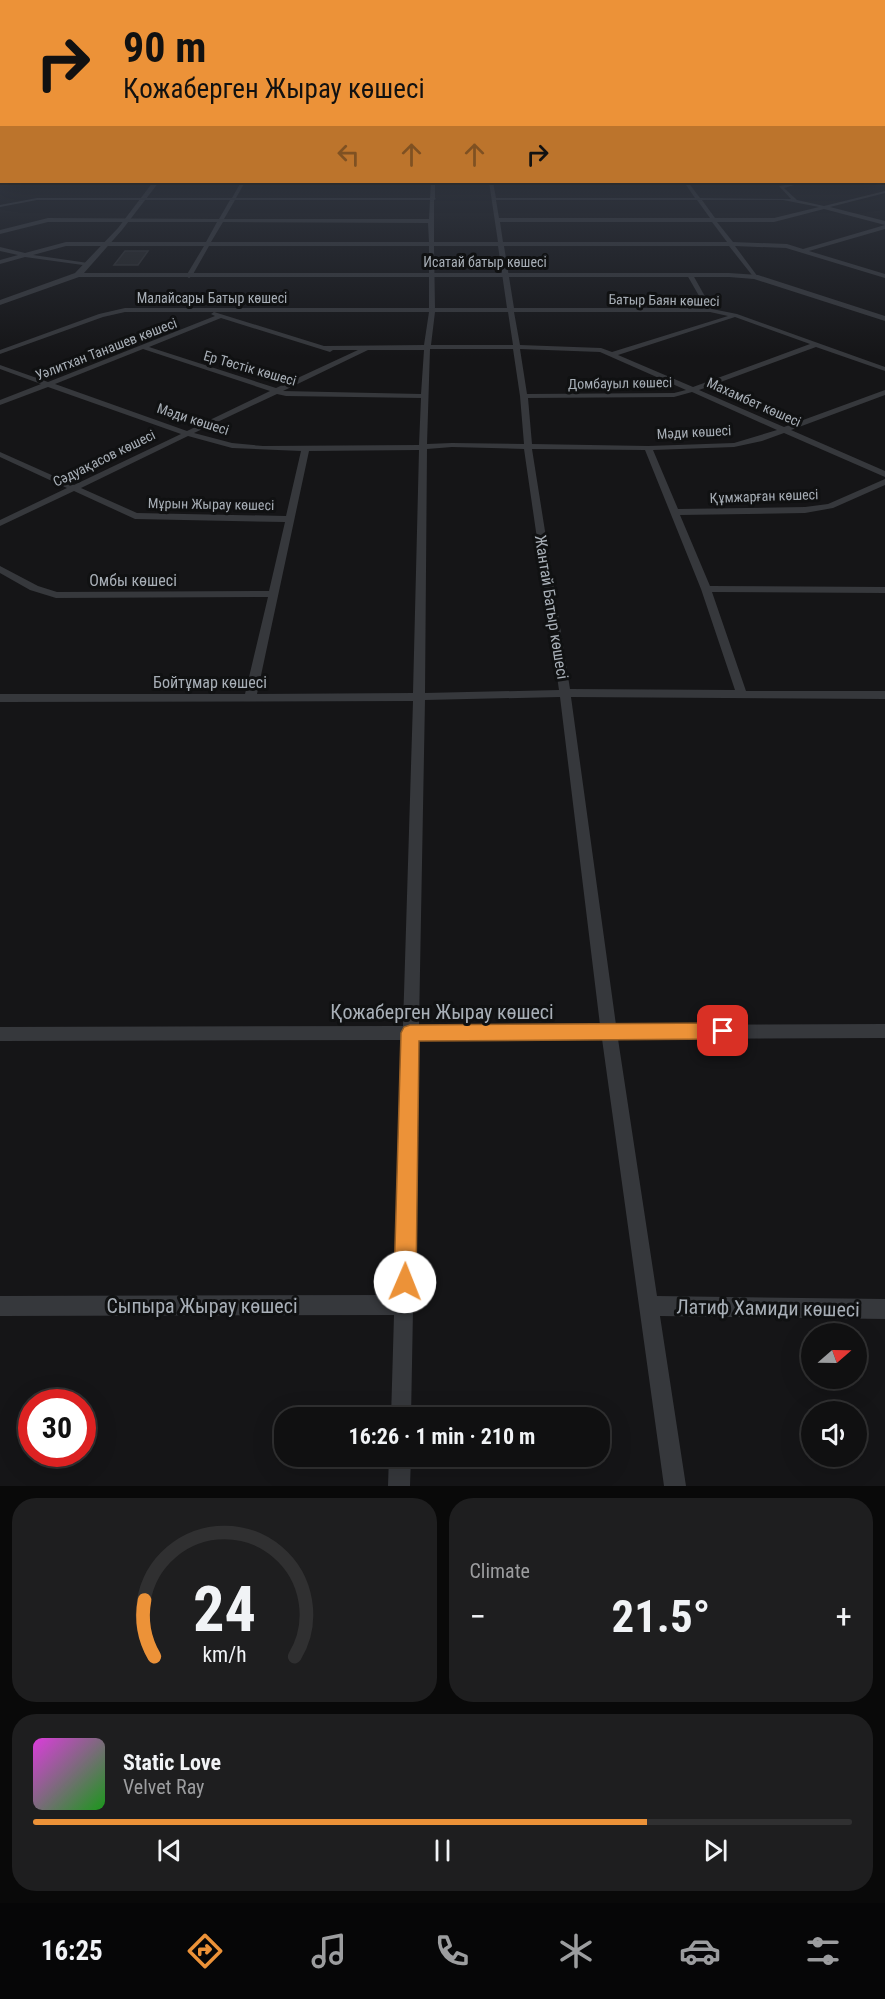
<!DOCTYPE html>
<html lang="en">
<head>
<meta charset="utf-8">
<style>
  :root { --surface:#101011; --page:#1e1e1f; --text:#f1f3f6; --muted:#9c9d9f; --line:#303031; --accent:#ec9238 }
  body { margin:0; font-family:"Roboto Condensed",sans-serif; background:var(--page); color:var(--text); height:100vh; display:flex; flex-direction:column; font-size:22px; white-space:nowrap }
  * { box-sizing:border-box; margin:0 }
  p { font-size:20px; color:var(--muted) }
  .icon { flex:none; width:33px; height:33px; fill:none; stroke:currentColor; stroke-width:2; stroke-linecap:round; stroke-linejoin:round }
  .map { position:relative; height:1486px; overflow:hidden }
  .sheet { display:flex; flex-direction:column; gap:12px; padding:12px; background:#090909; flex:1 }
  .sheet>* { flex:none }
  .guide { position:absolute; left:0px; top:0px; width:885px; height:183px; box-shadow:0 6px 24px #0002,0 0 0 2px var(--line); background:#ec9238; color:#111; overflow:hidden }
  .needle { width:39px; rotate:70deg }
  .tools { position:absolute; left:801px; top:1323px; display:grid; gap:12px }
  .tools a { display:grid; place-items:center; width:66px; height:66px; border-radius:50%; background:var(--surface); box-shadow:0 6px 24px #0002,0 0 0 2px var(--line); font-size:30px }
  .speed { position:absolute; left:18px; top:1389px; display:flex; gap:12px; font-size:30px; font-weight:700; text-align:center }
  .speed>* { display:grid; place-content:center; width:78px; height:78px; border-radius:50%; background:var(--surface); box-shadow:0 6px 24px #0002,0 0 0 2px var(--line); line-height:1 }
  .speed .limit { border:9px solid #d22; background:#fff; color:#111 }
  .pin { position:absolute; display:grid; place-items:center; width:51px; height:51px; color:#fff; margin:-26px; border-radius:12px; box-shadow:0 3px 9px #0006 }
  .me { position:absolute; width:66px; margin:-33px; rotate:1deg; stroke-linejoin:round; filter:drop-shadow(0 0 4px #0008) }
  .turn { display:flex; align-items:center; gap:21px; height:126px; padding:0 24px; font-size:27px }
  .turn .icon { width:78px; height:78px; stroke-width:2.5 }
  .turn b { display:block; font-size:42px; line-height:51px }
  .lanes { display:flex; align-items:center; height:57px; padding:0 24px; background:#0003; justify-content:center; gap:30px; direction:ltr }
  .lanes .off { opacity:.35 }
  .big { font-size:45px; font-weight:700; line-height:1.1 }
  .sheet .widget { flex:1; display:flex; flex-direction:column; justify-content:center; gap:9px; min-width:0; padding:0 21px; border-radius:24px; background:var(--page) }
  .sheet .dial { align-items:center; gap:0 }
  .dial svg { height:156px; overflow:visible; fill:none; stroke:var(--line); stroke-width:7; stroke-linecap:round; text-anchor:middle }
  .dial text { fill:var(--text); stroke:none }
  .song { display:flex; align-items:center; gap:18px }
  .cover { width:72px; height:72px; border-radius:9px; background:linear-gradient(135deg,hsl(300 70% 55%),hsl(120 70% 35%)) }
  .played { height:6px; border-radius:3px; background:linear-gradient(90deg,var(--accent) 75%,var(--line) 75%) }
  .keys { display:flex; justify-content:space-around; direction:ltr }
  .heat { display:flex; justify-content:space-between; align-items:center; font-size:33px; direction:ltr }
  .sheet .tiles { flex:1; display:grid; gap:12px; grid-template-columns:1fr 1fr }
  .widget:last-child { grid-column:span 2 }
  .trip { position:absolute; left:274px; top:1407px; width:336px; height:60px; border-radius:24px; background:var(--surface); box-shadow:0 6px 24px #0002,0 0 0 2px var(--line); font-weight:700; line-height:60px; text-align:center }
  .tabs { display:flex; height:96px; justify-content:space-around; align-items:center; background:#060607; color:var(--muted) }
  .tabs .icon { width:42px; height:42px }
  .tabs .on { color:var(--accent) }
  .tabs b { font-size:27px; color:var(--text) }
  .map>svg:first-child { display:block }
</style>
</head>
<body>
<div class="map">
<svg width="885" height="1486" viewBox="0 0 885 1486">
  <rect width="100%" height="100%" fill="#151517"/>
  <!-- building -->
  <path fill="#252628" stroke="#2f3033" stroke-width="1.5" d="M125,251H148L138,265H114Z"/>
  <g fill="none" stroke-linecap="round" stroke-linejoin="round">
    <!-- minor -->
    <path fill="#36383c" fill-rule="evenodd" d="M884,161H885V163H884Z
      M0,162H2V164H0Z
      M241,182H245L236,198H430L431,182H435V198L436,199L434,200V242H498L489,182H493L496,198H695L684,182H688L700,198L791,199L779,186L804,182L784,188L797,200L824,206L885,191V193L830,207L885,221V225L824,209L774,222H717L733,242L787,244L803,249L885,225V229L809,251L885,274V278L786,248L735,246L758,277L755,279L729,246H504L514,308H706L687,275L690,273L693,275L712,309L737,314L885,367V371L816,347L699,390L784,427L885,390V395L791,430L885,471V477L784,433L762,441L734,447L653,450L678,509L805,507L828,504L885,479V485L833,508L805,513L680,515L710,586L885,587V593L712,592L746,691H885V699L571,697L616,1025L885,1024V1038L618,1039L657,1296L885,1299V1319L660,1316L686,1486H664L602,1039L418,1040L411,1418H391L394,1315L0,1316V1296L394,1295L402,1040L0,1041V1027L403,1026L413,701L0,702V694H245L268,597L56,598L30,590L0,573V566L38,586L57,592L269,591L285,522L135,519L74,491L0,526V520L67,488L0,457V452L74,485L181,434L48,387L0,405V400L41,384L0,369V365L48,382L215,316L211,314L214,312L324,346L424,345L429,312H125L103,317L0,354V350L99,314L125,308H429V246H209L192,276L189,278L186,276L204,246H66L33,255L88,263L90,266L25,257L0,264V260L18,255L0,251V247L25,253L66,242H206L217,222H48L0,234V230L48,218L219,219L230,200H37L0,207V205L37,198H232ZM235,200H430L429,219H224ZM496,200H697L710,218H499ZM702,200H783L819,207L774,218H715ZM223,222L428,223L429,242H211ZM500,222H712L727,242H503ZM434,246H498L507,308H435ZM435,312H508L513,345H431ZM514,312H710L728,316L612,352L601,348L520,345ZM735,317L810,344L693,387L618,355ZM221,318L330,352L333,350H358L276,388L149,347ZM143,349L270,391L187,431L55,384ZM430,349H513L520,396L524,444L452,443L427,444ZM520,349L600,352L686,390L674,393L527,394ZM368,350H424L421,394L283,391ZM692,392L777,430L734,443L648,446L532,444L528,398L674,397ZM277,394L286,396L421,398L419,445L263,446L232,443L194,433ZM188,436L232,448L301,451L286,516L137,513L81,488ZM452,447L524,449L559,690L425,693L427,449ZM532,449L645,450L701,589L735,690L570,689ZM419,450L413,693L257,694L309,451ZM560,697L600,1025L419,1026L425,700Z
      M389,1456H411L410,1486H388Z"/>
    <!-- tertiary -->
    <path fill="#36383c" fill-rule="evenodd" d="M153,182H159L122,230L84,273H729L758,275L885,316V321L754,279L729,277H79L0,305V300L75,273L118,228Z"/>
  </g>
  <!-- sky -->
  <linearGradient id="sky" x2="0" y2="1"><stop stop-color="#0c0c0d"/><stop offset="0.42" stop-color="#353b47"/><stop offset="1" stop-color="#353b47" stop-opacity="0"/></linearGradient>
  <rect width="885" height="357" fill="url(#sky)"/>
  <!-- route -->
  <path fill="#ec9238" stroke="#995f24" stroke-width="1.5" d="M723,1023L729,1025L732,1031L729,1036L723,1039L419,1041L416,1282L413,1290L405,1293L397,1290L394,1282L401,1033L404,1027L410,1025Z"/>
  <g text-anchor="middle" stroke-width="6" stroke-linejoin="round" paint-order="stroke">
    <!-- far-street labels -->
    <g font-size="14" fill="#a8afb7" stroke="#101112">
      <text x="485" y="267">Исатай батыр көшесі</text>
      <text x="212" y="303">Малайсары Батыр көшесі</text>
      <text transform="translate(664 300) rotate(1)" y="5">Батыр Баян көшесі</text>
      <text transform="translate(106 349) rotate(-21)" y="5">Уәлитхан Танашев көшесі</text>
      <text transform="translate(250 368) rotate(16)" y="5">Ер Төстік көшесі</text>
      <text transform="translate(620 383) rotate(-1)" y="5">Домбауыл көшесі</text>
      <text transform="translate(754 402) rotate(24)" y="5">Махамбет көшесі</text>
      <text transform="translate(193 419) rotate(18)" y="5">Мәди көшесі</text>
      <text transform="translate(694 432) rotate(-3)" y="5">Мәди көшесі</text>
      <text transform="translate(104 458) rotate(-26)" y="5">Сәдуақасов көшесі</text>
      <text transform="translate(764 496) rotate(-2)" y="5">Құмжарған көшесі</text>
      <text transform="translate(211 504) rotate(1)" y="5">Мұрын Жырау көшесі</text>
    </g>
    <!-- street labels -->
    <g font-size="16" fill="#a8afb7" stroke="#101112">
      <text x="133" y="586">Омбы көшесі</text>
      <text transform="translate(552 607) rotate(81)" y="6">Жантай Батыр көшесі</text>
      <text x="210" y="688">Бойтұмар көшесі</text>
    </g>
    <!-- near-street labels -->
    <g font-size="20" fill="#a8afb7" stroke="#101112">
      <text x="442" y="1019">Қожаберген Жырау көшесі</text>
      <text x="202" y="1313">Сыпыра Жырау көшесі</text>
      <text transform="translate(768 1308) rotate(1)" y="7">Латиф Хамиди көшесі</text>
    </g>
  </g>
</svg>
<div class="tools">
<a><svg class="needle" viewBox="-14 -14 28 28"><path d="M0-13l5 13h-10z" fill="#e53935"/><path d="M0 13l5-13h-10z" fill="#9c9d9f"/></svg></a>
<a><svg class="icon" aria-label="sound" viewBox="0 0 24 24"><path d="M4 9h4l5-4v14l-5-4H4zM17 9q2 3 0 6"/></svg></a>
</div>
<div class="speed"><div class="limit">30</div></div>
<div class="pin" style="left:723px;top:1031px;background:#d93025"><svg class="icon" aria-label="arrive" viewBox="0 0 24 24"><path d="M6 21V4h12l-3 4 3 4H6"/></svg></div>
<svg class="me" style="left:405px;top:1282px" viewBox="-20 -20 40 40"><circle r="19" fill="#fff"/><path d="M0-13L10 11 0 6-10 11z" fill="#ec9238"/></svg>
<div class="trip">16:26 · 1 min · 210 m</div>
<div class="guide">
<div class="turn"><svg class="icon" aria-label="right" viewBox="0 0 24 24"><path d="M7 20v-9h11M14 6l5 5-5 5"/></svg><div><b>90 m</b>Қожаберген Жырау көшесі</div></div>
<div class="lanes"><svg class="icon off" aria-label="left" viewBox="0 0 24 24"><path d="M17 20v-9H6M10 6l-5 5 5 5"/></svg><svg class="icon off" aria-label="ahead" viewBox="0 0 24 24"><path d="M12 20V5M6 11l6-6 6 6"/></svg><svg class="icon off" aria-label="ahead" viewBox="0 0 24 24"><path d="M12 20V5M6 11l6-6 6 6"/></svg><svg class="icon" aria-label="right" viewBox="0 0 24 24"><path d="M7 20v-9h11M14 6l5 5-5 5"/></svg></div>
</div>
</div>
<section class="sheet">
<div class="tiles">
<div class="widget dial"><svg viewBox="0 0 100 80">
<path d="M14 69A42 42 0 1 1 86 69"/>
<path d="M14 69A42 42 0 0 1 9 40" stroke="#ec9238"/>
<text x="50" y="56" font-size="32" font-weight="700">24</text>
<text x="50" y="72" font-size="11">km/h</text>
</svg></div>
<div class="widget"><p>Climate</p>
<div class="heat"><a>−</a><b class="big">21.5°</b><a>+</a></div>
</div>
<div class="widget">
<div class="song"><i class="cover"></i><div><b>Static Love</b><p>Velvet Ray</p></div></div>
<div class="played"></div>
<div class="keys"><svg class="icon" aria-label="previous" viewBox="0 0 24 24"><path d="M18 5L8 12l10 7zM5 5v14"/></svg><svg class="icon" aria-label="pause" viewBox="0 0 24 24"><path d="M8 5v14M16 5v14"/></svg><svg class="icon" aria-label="next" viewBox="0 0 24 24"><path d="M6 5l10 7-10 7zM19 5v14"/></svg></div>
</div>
</div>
</section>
<nav class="tabs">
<b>16:25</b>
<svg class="icon on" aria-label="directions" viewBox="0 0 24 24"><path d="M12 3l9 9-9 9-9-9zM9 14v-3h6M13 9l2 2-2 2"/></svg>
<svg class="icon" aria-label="music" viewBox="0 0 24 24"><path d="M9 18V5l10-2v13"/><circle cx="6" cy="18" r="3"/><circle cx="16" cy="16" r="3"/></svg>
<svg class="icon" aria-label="phone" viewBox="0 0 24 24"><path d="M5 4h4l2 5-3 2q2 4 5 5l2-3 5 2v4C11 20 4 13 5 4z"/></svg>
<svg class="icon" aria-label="climate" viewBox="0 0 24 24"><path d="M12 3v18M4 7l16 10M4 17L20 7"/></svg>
<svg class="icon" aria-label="car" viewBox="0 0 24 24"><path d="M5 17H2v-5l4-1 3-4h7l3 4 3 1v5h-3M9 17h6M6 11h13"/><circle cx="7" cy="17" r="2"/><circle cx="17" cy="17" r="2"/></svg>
<svg class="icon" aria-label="filters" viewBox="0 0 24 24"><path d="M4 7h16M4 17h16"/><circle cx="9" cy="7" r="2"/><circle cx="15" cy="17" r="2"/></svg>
</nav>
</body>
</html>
